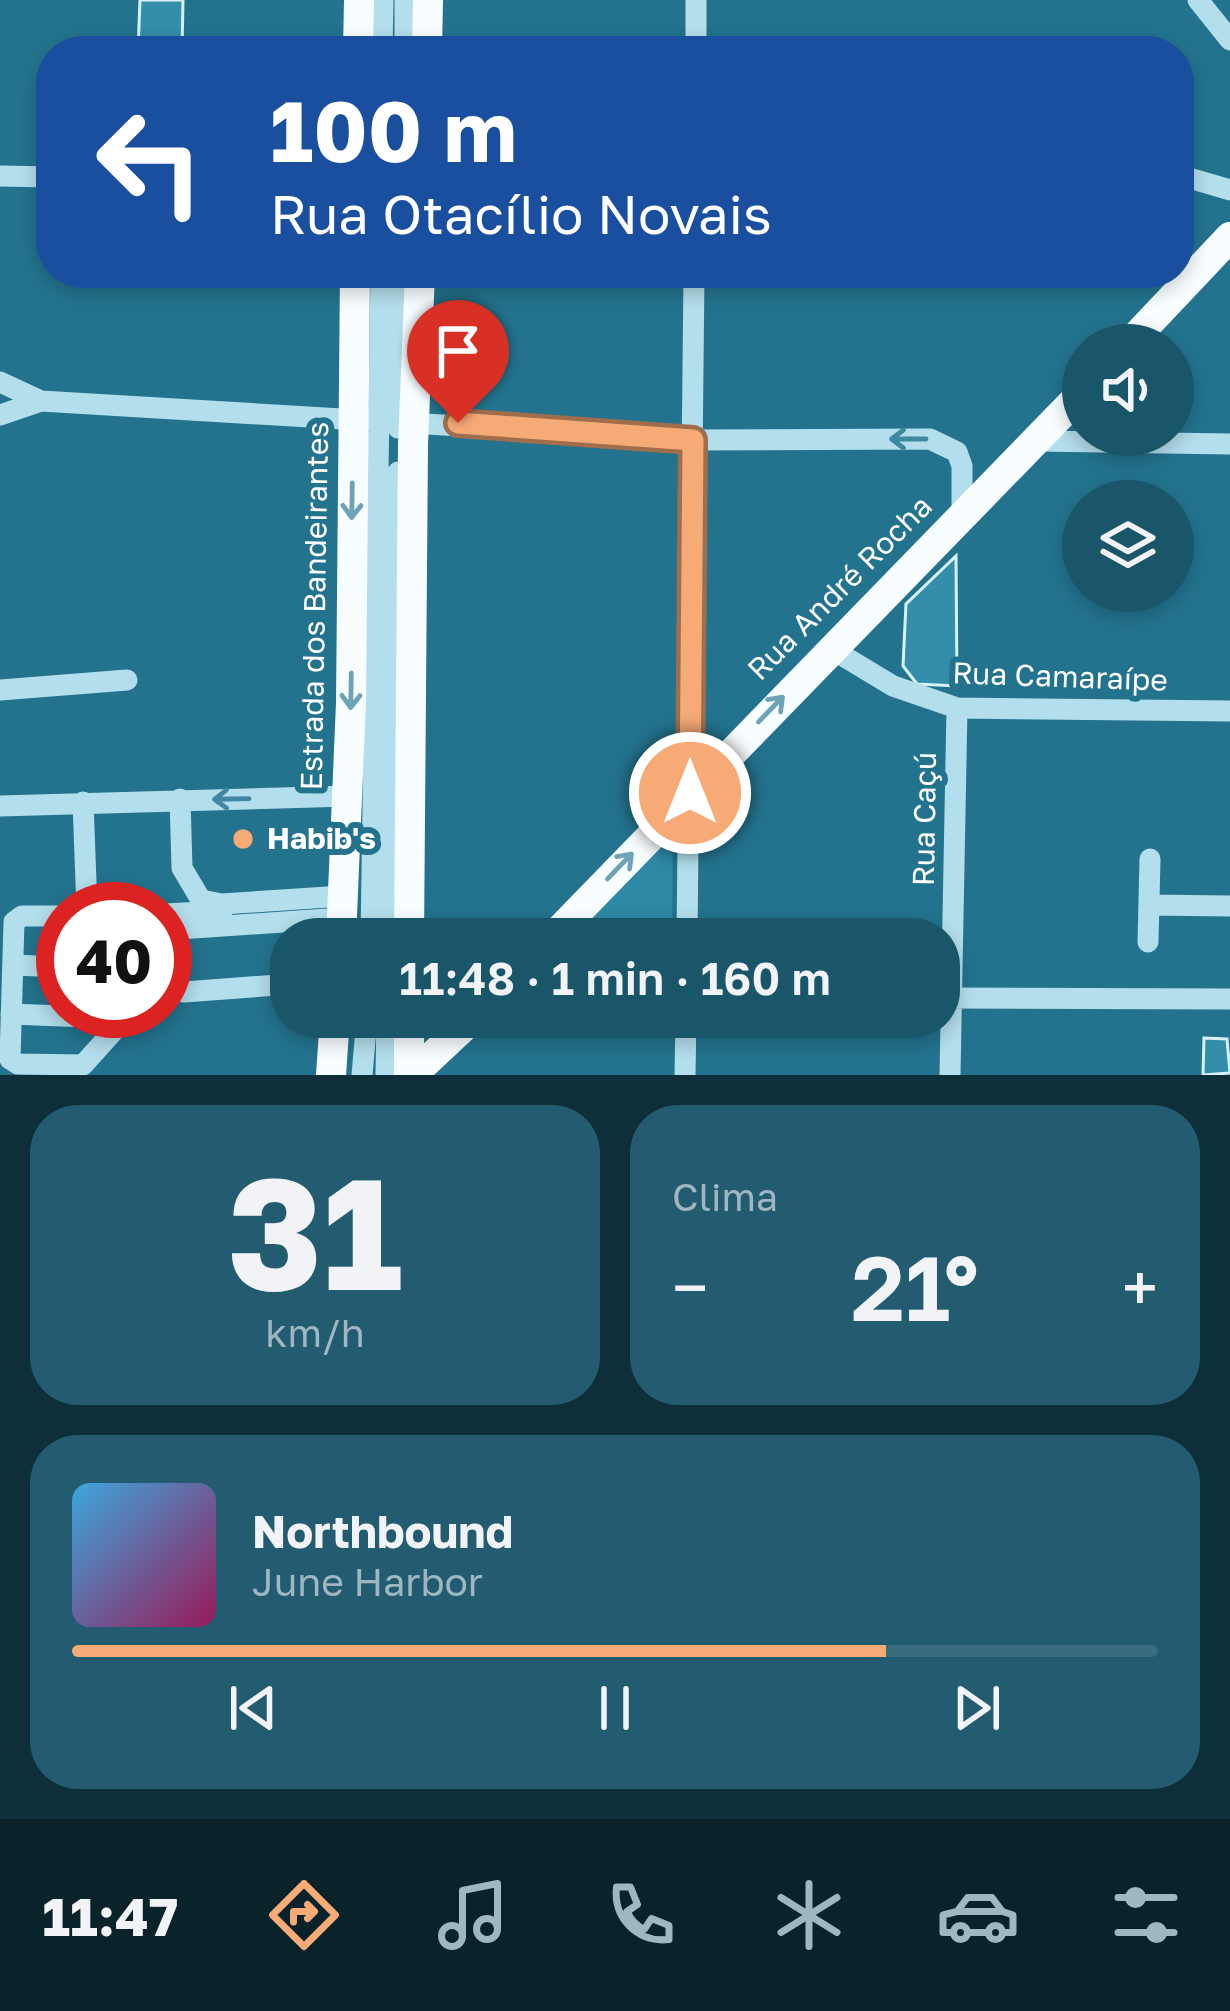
<!DOCTYPE html>
<html lang="pt">
<head>
<meta charset="utf-8">
<style>
  :root { --surface:#1a566a; --page:#235c70; --text:#f1f3f6; --muted:#9fb7c1; --line:#386c7e; --accent:#f6aa76 }
  body { margin:0; font-family:"Golos Text",sans-serif; background:var(--page); color:var(--text); height:100vh; display:flex; flex-direction:column; font-size:45px; white-space:nowrap }
  * { box-sizing:border-box; margin:0 }
  p { font-size:39px; color:var(--muted) }
  .icon { flex:none; width:66px; height:66px; fill:none; stroke:currentColor; stroke-width:2; stroke-linecap:round; stroke-linejoin:round }
  .map { position:relative; height:1075px; overflow:hidden }
  .details { display:flex; flex-direction:column; gap:30px; padding:30px; background:#0e2f3a; flex:1 }
  .details>* { flex:none }
  .hud { position:absolute; left:36px; top:36px; width:1158px; height:252px; border-radius:48px; box-shadow:0 6px 18px #0003; background:#1a4fa0; color:#fff; overflow:hidden }
  .tools { position:absolute; left:1062px; top:324px; display:grid; gap:24px }
  .tools a { display:grid; place-items:center; width:132px; height:132px; border-radius:50%; background:var(--surface); box-shadow:0 6px 18px #0003; font-size:60px }
  .speed { position:absolute; left:36px; top:882px; display:flex; gap:24px; font-size:60px; font-weight:700; text-align:center }
  .speed>* { display:grid; place-content:center; width:156px; height:156px; border-radius:50%; background:var(--surface); box-shadow:0 6px 18px #0003; line-height:1 }
  .speed .limit { border:18px solid #d22; background:#fff; color:#111 }
  .pin { position:absolute; display:grid; place-items:center; width:102px; height:102px; color:#fff; margin:-123px -51px; border-radius:50% 50% 50% 0; rotate:-45deg; box-shadow:0 0 12px #0007 }
  .pin .icon { rotate:45deg }
  .me { position:absolute; width:132px; margin:-66px; rotate:0deg; stroke-linejoin:round; filter:drop-shadow(0 0 9px #0008) }
  .turn { display:flex; align-items:center; gap:42px; height:252px; padding:0 36px; font-size:54px }
  .turn .icon { width:156px; height:156px; stroke-width:2.5 }
  .turn b { display:block; font-size:84px; line-height:102px }
  .big { font-size:90px; font-weight:600; line-height:1.1 }
  .details .widget { flex:1; display:flex; flex-direction:column; justify-content:center; gap:18px; min-width:0; padding:0 42px; border-radius:48px; background:var(--page) }
  .details .dial { align-items:center; gap:0 }
  .dial b { font-size:156px; line-height:1 }
  .song { display:flex; align-items:center; gap:36px }
  .cover { width:144px; height:144px; border-radius:18px; background:linear-gradient(135deg,hsl(200 70% 55%),hsl(330 70% 35%)) }
  .played { height:12px; border-radius:6px; background:linear-gradient(90deg,var(--accent) 75%,var(--line) 75%) }
  .keys { display:flex; justify-content:space-around; direction:ltr }
  .heat { display:flex; justify-content:space-between; align-items:center; font-size:66px; direction:ltr }
  .details .tiles { flex:1; display:grid; gap:30px; grid-template-columns:1fr 1fr }
  .widget:last-child { grid-column:span 2 }
  .trip { position:absolute; left:270px; top:918px; width:690px; height:120px; border-radius:48px; background:var(--surface); box-shadow:0 6px 18px #0003; font-weight:600; line-height:120px; text-align:center }
  .menu { display:flex; height:192px; justify-content:space-around; align-items:center; background:#0a222a; color:var(--muted) }
  .menu .icon { width:84px; height:84px }
  .menu .current { color:var(--accent) }
  .menu b { font-size:54px; color:var(--text) }
  .map>svg:first-child { display:block }
</style>
</head>
<body>
<div class="map">
<svg width="1230" height="1075" viewBox="0 0 1230 1075">
  <rect width="100%" height="100%" fill="#23738e"/>
  <!-- green -->
  <path fill="#2d89a6" d="M673,830L672,939H560Z"/>
  <!-- building -->
  <path fill="#348dab" stroke="#d8f1f9" stroke-width="3" d="M140,0H183L182,51H138Z
    M956,556L957,686L917,684L903,666L906,604Z
    M1204,1038L1227,1039L1230,1073L1203,1075Z"/>
  <g fill="none" stroke-linecap="round" stroke-linejoin="round">
    <!-- minor -->
    <path stroke="#b3deeb" stroke-width="21" d="M405,0V51
      M1198,0L1230,40
      M382,51L383,0
      M696,51V0
      M1179,175L1230,190
      M0,176L51,177
      M0,382L41,401
      M0,415L41,401L693,440L930,439L957,452L962,466V515
      M398,428L402,273
      M1037,441L1230,444
      M830,648L893,686L957,708L1230,711
      M0,690L127,680
      M180,799L182,868L201,900L222,904L343,896
      M83,802L87,909
      M0,806L348,796
      M1149,905L1230,906
      M165,914L222,911
      M165,930L342,918
      M371,939L381,273
      M389,939L398,472
      M687,939L694,273
      M1148,942L1150,859
      M13,965L63,967
      M165,983L184,992L291,984
      M940,998L1230,999
      M11,1014L113,1018L118,1026L83,1065L18,1064L10,1059C11,1013 13,968 14,922L22,916H63
      M362,1075L367,1017
      M386,1075L387,1017
      M685,1075L686,1017
      M950,1075L957,708"/>
    <!-- major -->
    <path stroke="#f8fdff" stroke-width="30" d="M358,51L359,0
      M427,51L428,0
      M1128,345L1230,237
      M341,939L351,703L355,273
      M409,939L413,445L420,273
      M551,939L1083,392
      M331,1075L335,1017
      M409,1075V1017
      M412,1075L474,1017"/>
  </g>
  <!-- one-way arrows -->
  <defs><path id="oneway-shaft" d="M-6 0H5M1.5-3L5.5 0L1.5 3" fill="none" stroke-width="1.6" stroke-linecap="round" stroke-linejoin="round" transform="scale(3)"/></defs>
  <g stroke="#4088a1">
    <use href="#oneway-shaft" transform="translate(908 439) rotate(-180)"/>
    <use href="#oneway-shaft" transform="translate(231 799) rotate(179)"/>
  </g>
  <g stroke="#6ea3b6">
    <use href="#oneway-shaft" transform="translate(352 501) rotate(91)"/>
    <use href="#oneway-shaft" transform="translate(351 691) rotate(91)"/>
    <use href="#oneway-shaft" transform="translate(771 709) rotate(-46)"/>
    <use href="#oneway-shaft" transform="translate(620 866) rotate(-46)"/>
  </g>
  <g fill="none" stroke-linecap="round" stroke-linejoin="round">
    <defs>
      <path id="route" d="M458,423L693,440L690,793"/>
    </defs>
    <!-- route casing -->
    <use href="#route" stroke="#a06e4d" stroke-width="30"/>
    <!-- route -->
    <use href="#route" stroke="#f6aa76" stroke-width="21"/>
  </g>
  <!-- markers -->
  <circle fill="#f6aa76" stroke="#23738e" stroke-width="4.5" cx="243" cy="839" r="12"/>
  <g text-anchor="middle" stroke-width="12" stroke-linejoin="round" paint-order="stroke">
    <!-- street labels -->
    <g font-size="30" fill="#fff" stroke="#23738e">
      <text transform="translate(840 588) rotate(-45)" y="10">Rua André Rocha</text>
      <text transform="translate(315 606) rotate(-89)" y="10">Estrada dos Bandeirantes</text>
      <text transform="translate(1060 677) rotate(2)" y="10">Rua Camaraípe</text>
      <text transform="translate(925 819) rotate(-89)" y="10">Rua Caçú</text>
    </g>
    <!-- poi labels -->
    <g font-size="30" font-weight="bold" fill="#fff" stroke="#23738e" text-anchor="start">
      <text x="267" y="849">Habib's</text>
    </g>
  </g>
</svg>
<div class="tools">
<a><svg class="icon" aria-label="sound" viewBox="0 0 24 24"><path d="M4 9h4l5-4v14l-5-4H4zM17 9q2 3 0 6"/></svg></a>
<a><svg class="icon" aria-label="layers" viewBox="0 0 24 24"><path d="M12 4l9 5-9 5-9-5zM3 14l9 5 9-5"/></svg></a>
</div>
<div class="speed"><div class="limit">40</div></div>
<div class="pin" style="left:458px;top:423px;background:#d93025"><svg class="icon" aria-label="arrive" viewBox="0 0 24 24"><path d="M6 21V4h12l-3 4 3 4H6"/></svg></div>
<svg class="me" style="left:690px;top:793px" viewBox="-20 -20 40 40"><circle r="17" fill="#f6aa76" stroke="#fff" stroke-width="3"/><path d="M0-11L8 9 0 5-8 9z" fill="#fff"/></svg>
<div class="trip">11:48 · 1 min · 160 m</div>
<div class="hud">
<div class="turn"><svg class="icon" aria-label="left" viewBox="0 0 24 24"><path d="M17 20v-9H6M10 6l-5 5 5 5"/></svg><div><b>100 m</b>Rua Otacílio Novais</div></div>
</div>
</div>
<section class="details">
<div class="tiles">
<div class="widget dial"><b>31</b><p>km/h</p></div>
<div class="widget"><p>Clima</p>
<div class="heat"><a>−</a><b class="big">21°</b><a>+</a></div>
</div>
<div class="widget">
<div class="song"><i class="cover"></i><div><b>Northbound</b><p>June Harbor</p></div></div>
<div class="played"></div>
<div class="keys"><svg class="icon" aria-label="previous" viewBox="0 0 24 24"><path d="M18 5L8 12l10 7zM5 5v14"/></svg><svg class="icon" aria-label="pause" viewBox="0 0 24 24"><path d="M8 5v14M16 5v14"/></svg><svg class="icon" aria-label="next" viewBox="0 0 24 24"><path d="M6 5l10 7-10 7zM19 5v14"/></svg></div>
</div>
</div>
</section>
<nav class="menu">
<b>11:47</b>
<svg class="icon current" aria-label="directions" viewBox="0 0 24 24"><path d="M12 3l9 9-9 9-9-9zM9 14v-3h6M13 9l2 2-2 2"/></svg>
<svg class="icon" aria-label="music" viewBox="0 0 24 24"><path d="M9 18V5l10-2v13"/><circle cx="6" cy="18" r="3"/><circle cx="16" cy="16" r="3"/></svg>
<svg class="icon" aria-label="phone" viewBox="0 0 24 24"><path d="M5 4h4l2 5-3 2q2 4 5 5l2-3 5 2v4C11 20 4 13 5 4z"/></svg>
<svg class="icon" aria-label="climate" viewBox="0 0 24 24"><path d="M12 3v18M4 7l16 10M4 17L20 7"/></svg>
<svg class="icon" aria-label="car" viewBox="0 0 24 24"><path d="M5 17H2v-5l4-1 3-4h7l3 4 3 1v5h-3M9 17h6M6 11h13"/><circle cx="7" cy="17" r="2"/><circle cx="17" cy="17" r="2"/></svg>
<svg class="icon" aria-label="filters" viewBox="0 0 24 24"><path d="M4 7h16M4 17h16"/><circle cx="9" cy="7" r="2"/><circle cx="15" cy="17" r="2"/></svg>
</nav>
</body>
</html>
